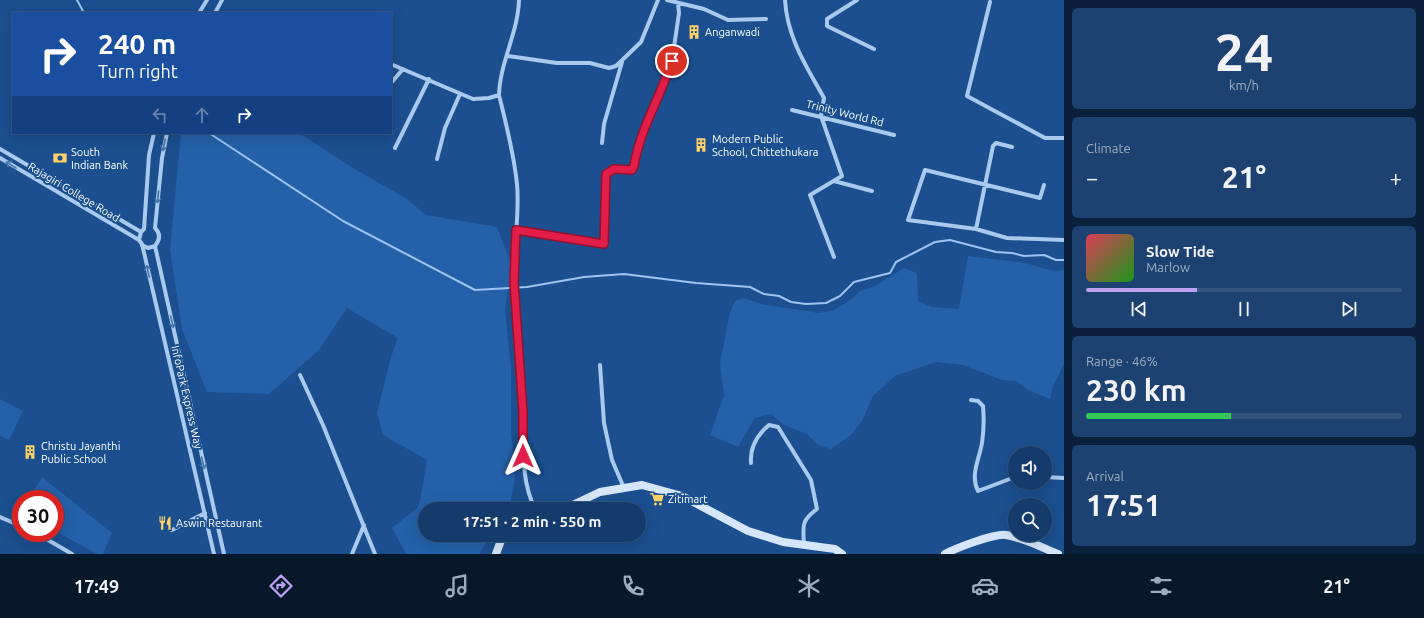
<!DOCTYPE html>
<html lang="en">
<head>
<meta charset="utf-8">
<style>
  :root { --surface:#143b6b; --page:#1d4271; --text:#f1f3f6; --muted:#9dadc1; --line:#33557e; --accent:#bca0f2 }
  body { margin:0; font-family:Ubuntu,sans-serif; background:var(--page); color:var(--text); height:100vh; display:flex; flex-direction:column; font-size:15px; white-space:nowrap }
  * { box-sizing:border-box; margin:0 }
  p { font-size:13px; color:var(--muted) }
  .icon { flex:none; width:22px; height:22px; fill:none; stroke:currentColor; stroke-width:2; stroke-linecap:round; stroke-linejoin:round }
  .map { position:relative; flex:1; overflow:hidden }
  .sheet { display:flex; flex-direction:column; gap:8px; padding:8px; background:#0b203b; width:360px }
  .sheet>* { flex:none }
  .hud { position:absolute; left:12px; top:12px; width:380px; height:122px; border-radius:0px; box-shadow:0 4px 16px #0002,0 0 0 1px var(--line); background:#1a4fa0; color:#fff; overflow:hidden }
  .controls { position:absolute; left:1008px; top:446px; display:grid; gap:8px }
  .controls a { display:grid; place-items:center; width:44px; height:44px; border-radius:50%; background:var(--surface); box-shadow:0 4px 16px #0002,0 0 0 1px var(--line); font-size:20px }
  .speed { position:absolute; left:12px; top:490px; display:flex; gap:8px; font-size:20px; font-weight:700; text-align:center }
  .speed>* { display:grid; place-content:center; width:52px; height:52px; border-radius:50%; background:var(--surface); box-shadow:0 4px 16px #0002,0 0 0 1px var(--line); line-height:1 }
  .speed .limit { border:6px solid #d22; background:#fff; color:#111 }
  .pin { position:absolute; display:grid; place-items:center; width:34px; height:34px; color:#fff; margin:-17px; border:2px solid #fff; border-radius:50%; box-shadow:0 1px 4px #0007 }
  .me { position:absolute; width:44px; margin:-22px; rotate:0deg; stroke-linejoin:round; filter:drop-shadow(0 0 3px #0008) }
  .turn { display:flex; align-items:center; gap:14px; height:84px; padding:0 20px; font-size:18px }
  .turn .icon { width:52px; height:52px; stroke-width:2.5 }
  .turn b { display:block; font-size:28px; line-height:34px }
  .lanes { display:flex; align-items:center; height:38px; padding:0 20px; background:#0003; justify-content:center; gap:20px; direction:ltr }
  .lanes .off { opacity:.35 }
  .big { font-size:30px; font-weight:600; line-height:1.1 }
  .sheet .card { flex:1; display:flex; flex-direction:column; justify-content:center; gap:6px; min-width:0; padding:0 14px; border-radius:6px; background:var(--page) }
  .sheet .dial { align-items:center; gap:0 }
  .dial b { font-size:52px; line-height:1 }
  .song { display:flex; align-items:center; gap:12px }
  .cover { width:48px; height:48px; border-radius:6px; background:linear-gradient(135deg,hsl(350 70% 55%),hsl(120 70% 35%)) }
  .played { height:4px; border-radius:2px; background:linear-gradient(90deg,var(--accent) 35%,var(--line) 35%) }
  .keys { display:flex; justify-content:space-around; direction:ltr }
  .heat { display:flex; justify-content:space-between; align-items:center; font-size:22px; direction:ltr }
  .charge { height:6px; border-radius:3px; background:linear-gradient(90deg,#34c759 46%,var(--line) 0) }
  .trip { position:absolute; left:418px; top:502px; width:228px; height:40px; border-radius:20px; background:var(--surface); box-shadow:0 4px 16px #0002,0 0 0 1px var(--line); font-weight:600; line-height:40px; text-align:center }
  .menu { display:flex; height:64px; justify-content:space-around; align-items:center; background:#08182b; color:var(--muted) }
  .menu .icon { width:28px; height:28px }
  .menu .current { color:var(--accent) }
  .menu b { font-size:18px; color:var(--text) }
  main { display:flex; flex:1; min-height:0 }
  .map>svg:first-child { display:block }
</style>
</head>
<body>
<main>
<div class="map">
<svg width="1064" height="554" viewBox="0 0 1064 554">
  <rect width="100%" height="100%" fill="#1b4f8f"/>
  <!-- green -->
  <path fill="#2461a8" d="M181,133H299L353,168L407,199L426,215L497,227L512,266L505,309L511,369V432L515,477L509,509H425V535H492L479,554H406L392,528L417,508L420,501L427,460L383,435L377,413L391,357L398,338L347,308L319,350L269,394L207,392L182,329L170,250Z
    M968,256C988,259 1006,260 1024,263C1037,265 1051,273 1064,270V364L1053,386L1050,399L1028,390L1016,381L1002,380L963,365L936,362L895,376L873,396L862,421L851,435L831,449L818,445L807,434L784,425L771,414L755,418L738,447L710,435L724,396L720,363L730,312L735,301L744,298L761,304L819,313L834,310L852,299L860,291L875,286L904,268L917,273L918,301L932,307L959,309Z
    M0,399L23,411L9,440L0,436Z
    M42,477L112,533L103,554H97L55,531V499H29Z"/>
  <g fill="none" stroke-linecap="round" stroke-linejoin="round">
    <!-- stream -->
    <path stroke="#9cc4f0" stroke-width="2" d="M77,0L84,13
      M209,133L343,221L475,290L527,287L584,277L624,274L696,283L750,287L764,294L779,296L791,302L806,304L826,303L840,296L854,282L890,273L896,262L935,242L950,240L996,252L1012,253L1024,256L1044,255L1056,260H1064"/>
    <!-- street -->
    <path stroke="#a9c9ee" stroke-width="4" d="M519,0C518,33 500,62 499,95C506,123 514,154 517,184C520,216 513,248 514,281C515,323 520,366 523,408C525,442 519,477 535,509
      M667,0L704,9L728,20L766,19
      M785,0C787,37 806,66 824,98L821,116L842,176L810,195L834,257
      M857,0L827,19V26L874,49
      M990,2L967,96L1045,138H1064
      M199,13L207,0
      M215,13L222,0
      M508,56L557,63H590L609,68L616,66L641,42L658,0
      M393,65L473,99L489,98L499,95
      M391,83L403,69
      M792,110L894,135
      M154,133L149,155L144,229L141,232L139,240L142,244L214,554
      M167,133L162,158L155,228C161,234 160,240 155,246L224,554
      M602,143L604,124L622,62
      M1012,147L996,143L993,146L976,229L1007,238L1064,240
      M395,148L429,79
      M0,149L141,232
      M0,158L139,240
      M437,159L445,128L460,94
      M834,181L872,191
      M976,229L908,220L925,170L1040,198L1044,185
      M516,230L604,244L606,174L614,169L632,171L634,166L642,135L666,80L672,61L679,13L678,3
      M142,245L148,248L155,246
      M600,365L604,423L612,460L624,488
      M300,375L323,425L375,554
      M971,400L978,401L983,406C984,418 984,430 982,443C979,460 970,475 978,491L1015,477
      M751,463C750,448 757,435 769,425L778,427L811,480L817,509C801,521 803,525 804,545
      M1045,477L1064,478
      M0,517L21,526
      M172,530L205,513
      M36,533L72,554
      M352,554L364,525"/>
    <!-- secondary -->
    <path stroke="#d6e6fa" stroke-width="8" d="M564,509L600,492L642,485L682,496L748,531L783,542L835,549L842,554
      M496,554L503,535
      M945,554C956,548 995,533 1006,535C1024,538 1041,547 1058,554"/>
  </g>
  <!-- one-way arrows -->
  <defs><path id="oneway-shaft" d="M-6 0H5M1.5-3L5.5 0L1.5 3" fill="none" stroke-width="1.6" stroke-linecap="round" stroke-linejoin="round"/></defs>
  <g stroke="#4674ac">
    <use href="#oneway-shaft" transform="translate(164 145) rotate(102)"/>
    <use href="#oneway-shaft" transform="translate(11 165) rotate(-148)"/>
    <use href="#oneway-shaft" transform="translate(158 197) rotate(96)"/>
    <use href="#oneway-shaft" transform="translate(148 271) rotate(-103)"/>
    <use href="#oneway-shaft" transform="translate(172 322) rotate(77)"/>
    <use href="#oneway-shaft" transform="translate(203 463) rotate(77)"/>
  </g>
  <g fill="none" stroke-linecap="round" stroke-linejoin="round">
    <defs>
      <path id="route" d="M523,456V412L514,282L516,230L604,244L606,174L614,169L632,170L634,166C640,129 661,96 672,61"/>
    </defs>
    <!-- route casing -->
    <use href="#route" stroke="#92132f" stroke-width="10"/>
    <!-- route -->
    <use href="#route" stroke="#e11d48" stroke-width="7"/>
  </g>
  <!-- icons -->
  <defs>
    <symbol id="building-bare" viewBox="-9 -9 18 18"><path d="M-4-6H4V6H1V3H-1V6H-4ZM-2.5-4.3h1.7v1.8h-1.7ZM.8-4.3h1.7v1.8H.8ZM-2.5-1h1.7V.8h-1.7ZM.8-1h1.7V.8H.8Z" fill="#ffd166" stroke="#1b4f8f" stroke-width="2.5" paint-order="stroke"/></symbol>
    <symbol id="bank-bare" viewBox="-9 -9 18 18"><path d="M-6-4H6V4H-6ZM0-2.3a2.3 2.3 0 1 0 0 4.6a2.3 2.3 0 1 0 0-4.6Z" fill="#ffd166" stroke="#1b4f8f" stroke-width="2.5" paint-order="stroke"/></symbol>
    <symbol id="supermarket-bare" viewBox="-9 -9 18 18"><path d="M-6-5.5h2.5l.6 2H6L4.5 2H-2.5L-4.4-4H-6ZM-1.5 3.2a1.3 1.3 0 1 0 .1 0ZM3 3.2a1.3 1.3 0 1 0 .1 0Z" fill="#ffd166" stroke="#1b4f8f" stroke-width="2.5" paint-order="stroke"/></symbol>
    <symbol id="restaurant-bare" viewBox="-9 -9 18 18"><path d="M-5-6h1v4h1v-4h1v4h1v-4h1v5L-1.5 .5V6h-2V.5L-5-1ZM5-6V6H3V1.5H1.5Q1.5-4 5-6Z" fill="#ffd166" stroke="#1b4f8f" stroke-width="2.5" paint-order="stroke"/></symbol>
  </defs>
  <g fill-rule="evenodd">
    <use href="#building-bare" x="684" y="22" width="20" height="20"/>
    <use href="#building-bare" x="691" y="135" width="20" height="20"/>
    <use href="#bank-bare" x="50" y="148" width="20" height="20"/>
    <use href="#building-bare" x="20" y="442" width="20" height="20"/>
    <use href="#supermarket-bare" x="647" y="489" width="20" height="20"/>
    <use href="#restaurant-bare" x="155" y="513" width="20" height="20"/>
  </g>
  <g text-anchor="middle" stroke-width="4" stroke-linejoin="round" paint-order="stroke">
    <!-- poi labels -->
    <g font-size="11" fill="#fff" stroke="#1b4f8f" text-anchor="start">
      <text x="705" y="36">Anganwadi</text>
      <text x="712" y="143">Modern Public<tspan x="712" dy="13">School, Chittethukara</tspan></text>
      <text x="71" y="156">South<tspan x="71" dy="13">Indian Bank</tspan></text>
      <text x="41" y="450">Christu Jayanthi<tspan x="41" dy="13">Public School</tspan></text>
      <text x="668" y="503">Zitimart</text>
      <text x="176" y="527">Aswin Restaurant</text>
    </g>
    <!-- street labels -->
    <g font-size="11" fill="#fff" stroke="#1b4f8f">
      <text transform="translate(845 113) rotate(14)" y="4">Trinity World Rd</text>
      <text transform="translate(74 192) rotate(31)" y="4">Rajagiri College Road</text>
      <text transform="translate(187 397) rotate(77)" y="4">InfoPark Express Way</text>
    </g>
  </g>
</svg>
<div class="controls">
<a><svg class="icon" aria-label="sound" viewBox="0 0 24 24"><path d="M4 9h4l5-4v14l-5-4H4zM17 9q2 3 0 6"/></svg></a>
<a><svg class="icon" aria-label="search" viewBox="0 0 24 24"><circle cx="10" cy="10" r="6"/><path d="M15 15l6 6"/></svg></a>
</div>
<div class="speed"><div class="limit">30</div></div>
<div class="pin" style="left:672px;top:61px;background:#d93025"><svg class="icon" aria-label="arrive" viewBox="0 0 24 24"><path d="M6 21V4h12l-3 4 3 4H6"/></svg></div>
<svg class="me" style="left:523px;top:456px" viewBox="-20 -20 40 40"><path d="M0-17L14 15 0 8-14 15z" fill="#e11d48" stroke="#fff" stroke-width="4"/></svg>
<div class="trip">17:51 · 2 min · 550 m</div>
<div class="hud">
<div class="turn"><svg class="icon" aria-label="right" viewBox="0 0 24 24"><path d="M7 20v-9h11M14 6l5 5-5 5"/></svg><div><b>240 m</b>Turn right</div></div>
<div class="lanes"><svg class="icon off" aria-label="left" viewBox="0 0 24 24"><path d="M17 20v-9H6M10 6l-5 5 5 5"/></svg><svg class="icon off" aria-label="ahead" viewBox="0 0 24 24"><path d="M12 20V5M6 11l6-6 6 6"/></svg><svg class="icon" aria-label="right" viewBox="0 0 24 24"><path d="M7 20v-9h11M14 6l5 5-5 5"/></svg></div>
</div>
</div>
<section class="sheet">
<div class="card dial"><b>24</b><p>km/h</p></div>
<div class="card"><p>Climate</p>
<div class="heat"><a>−</a><b class="big">21°</b><a>+</a></div>
</div>
<div class="card">
<div class="song"><i class="cover"></i><div><b>Slow Tide</b><p>Marlow</p></div></div>
<div class="played"></div>
<div class="keys"><svg class="icon" aria-label="previous" viewBox="0 0 24 24"><path d="M18 5L8 12l10 7zM5 5v14"/></svg><svg class="icon" aria-label="pause" viewBox="0 0 24 24"><path d="M8 5v14M16 5v14"/></svg><svg class="icon" aria-label="next" viewBox="0 0 24 24"><path d="M6 5l10 7-10 7zM19 5v14"/></svg></div>
</div>
<div class="card"><p>Range · 46%</p><b class="big">230 km</b><div class="charge"></div></div>
<div class="card"><p>Arrival</p><b class="big">17:51</b></div>
</section>
</main>
<nav class="menu">
<b>17:49</b>
<svg class="icon current" aria-label="directions" viewBox="0 0 24 24"><path d="M12 3l9 9-9 9-9-9zM9 14v-3h6M13 9l2 2-2 2"/></svg>
<svg class="icon" aria-label="music" viewBox="0 0 24 24"><path d="M9 18V5l10-2v13"/><circle cx="6" cy="18" r="3"/><circle cx="16" cy="16" r="3"/></svg>
<svg class="icon" aria-label="phone" viewBox="0 0 24 24"><path d="M5 4h4l2 5-3 2q2 4 5 5l2-3 5 2v4C11 20 4 13 5 4z"/></svg>
<svg class="icon" aria-label="climate" viewBox="0 0 24 24"><path d="M12 3v18M4 7l16 10M4 17L20 7"/></svg>
<svg class="icon" aria-label="car" viewBox="0 0 24 24"><path d="M5 17H2v-5l4-1 3-4h7l3 4 3 1v5h-3M9 17h6M6 11h13"/><circle cx="7" cy="17" r="2"/><circle cx="17" cy="17" r="2"/></svg>
<svg class="icon" aria-label="filters" viewBox="0 0 24 24"><path d="M4 7h16M4 17h16"/><circle cx="9" cy="7" r="2"/><circle cx="15" cy="17" r="2"/></svg>
<b>21°</b>
</nav>
</body>
</html>
